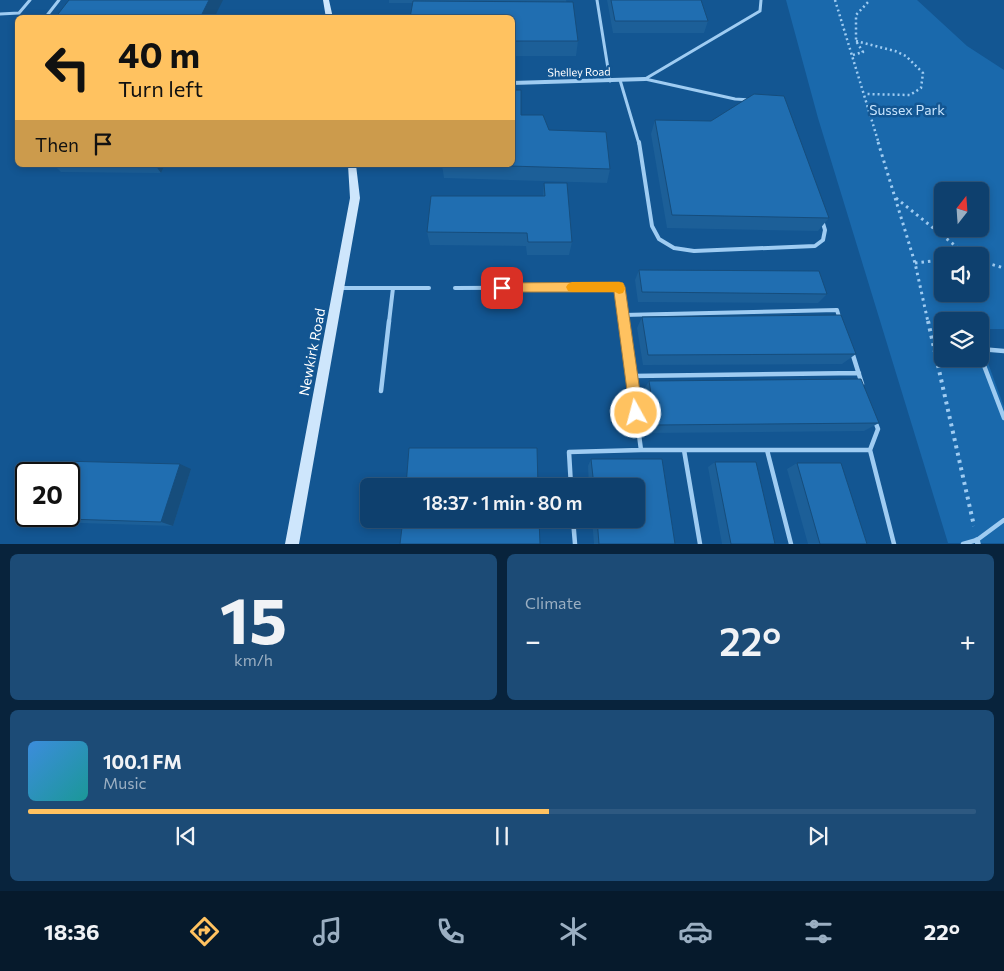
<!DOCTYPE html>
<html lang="en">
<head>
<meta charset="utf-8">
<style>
  :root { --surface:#0e406e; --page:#1c4b76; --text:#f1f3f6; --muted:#9bafc2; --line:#2e5981; --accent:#ffc260 }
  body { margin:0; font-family:Commissioner,sans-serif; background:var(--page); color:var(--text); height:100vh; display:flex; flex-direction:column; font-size:19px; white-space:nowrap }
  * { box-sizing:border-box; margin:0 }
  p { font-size:16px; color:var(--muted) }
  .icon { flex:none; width:28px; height:28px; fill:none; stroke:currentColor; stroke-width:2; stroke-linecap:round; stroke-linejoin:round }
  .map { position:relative; height:544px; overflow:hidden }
  .sheet { display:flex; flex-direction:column; gap:10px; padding:10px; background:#08233c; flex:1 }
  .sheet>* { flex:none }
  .hud { position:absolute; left:15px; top:15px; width:500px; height:152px; border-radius:8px; box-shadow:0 2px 8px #0003,0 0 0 1px var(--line); background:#ffc260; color:#111; overflow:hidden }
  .needle { width:32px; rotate:17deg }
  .buttons { position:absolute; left:934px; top:182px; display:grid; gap:10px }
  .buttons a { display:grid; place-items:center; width:55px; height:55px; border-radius:8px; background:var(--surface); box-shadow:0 2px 8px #0003,0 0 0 1px var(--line); font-size:25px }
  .speed { position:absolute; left:15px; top:462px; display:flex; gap:10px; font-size:25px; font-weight:700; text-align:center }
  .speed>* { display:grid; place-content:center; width:65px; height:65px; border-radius:50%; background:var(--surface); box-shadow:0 2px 8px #0003,0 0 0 1px var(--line); line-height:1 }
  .speed .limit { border:2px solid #111; border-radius:8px; background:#fff; color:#111 }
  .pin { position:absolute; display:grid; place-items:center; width:42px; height:42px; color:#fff; margin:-21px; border-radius:10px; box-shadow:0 2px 8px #0006 }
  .me { position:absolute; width:55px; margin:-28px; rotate:353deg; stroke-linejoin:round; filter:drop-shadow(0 0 4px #0008) }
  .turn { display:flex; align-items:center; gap:18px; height:105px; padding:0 20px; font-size:22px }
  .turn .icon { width:65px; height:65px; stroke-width:2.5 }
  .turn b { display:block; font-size:35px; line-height:42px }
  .then { display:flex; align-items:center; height:48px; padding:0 20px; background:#0003; gap:10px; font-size:19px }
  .big { font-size:38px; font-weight:600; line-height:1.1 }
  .sheet .tile { flex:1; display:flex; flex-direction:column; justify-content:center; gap:8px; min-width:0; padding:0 18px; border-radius:8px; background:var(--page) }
  .sheet .dial { align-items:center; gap:0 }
  .dial b { font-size:65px; line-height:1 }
  .song { display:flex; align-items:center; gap:15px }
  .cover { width:60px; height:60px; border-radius:8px; background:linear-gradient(135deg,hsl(210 70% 55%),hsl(180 70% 35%)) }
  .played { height:5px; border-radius:2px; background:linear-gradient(90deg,var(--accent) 55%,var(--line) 55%) }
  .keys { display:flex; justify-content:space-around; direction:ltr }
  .heat { display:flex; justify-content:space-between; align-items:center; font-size:28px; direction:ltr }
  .sheet .tiles { flex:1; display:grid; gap:10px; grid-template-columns:1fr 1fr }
  .tile:last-child { grid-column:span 2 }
  .trip { position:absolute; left:360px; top:478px; width:285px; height:50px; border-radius:8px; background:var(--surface); box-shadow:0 2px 8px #0003,0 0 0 1px var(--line); font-weight:600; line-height:50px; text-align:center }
  .tab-bar { display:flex; height:80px; justify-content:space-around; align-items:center; background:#061a2c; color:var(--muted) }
  .tab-bar .icon { width:35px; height:35px }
  .tab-bar .current { color:var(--accent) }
  .tab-bar b { font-size:22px; color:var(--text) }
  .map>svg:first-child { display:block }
</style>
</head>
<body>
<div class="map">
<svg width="1004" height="544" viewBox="0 0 1004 544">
  <rect width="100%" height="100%" fill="#135692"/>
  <!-- green -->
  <path fill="#1a69ac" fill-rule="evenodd" d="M786,0H917L967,46L1004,70V329H980V321H942V359H980V341L1004,407V543H948L818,118ZM942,191H980V229H942ZM942,256H980V294H942Z"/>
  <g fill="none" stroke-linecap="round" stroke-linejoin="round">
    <!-- path-far2 -->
    <path stroke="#9fccf2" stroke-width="2.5" stroke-dasharray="2 3" stroke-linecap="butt" d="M835,0L879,144
      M856,41L895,51L906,56L923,73L921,88L910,95L865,94
      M853,55L863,52L856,41V15L870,0"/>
    <!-- path-far1 -->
    <path stroke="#9fccf2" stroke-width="3" stroke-dasharray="2.5 4" stroke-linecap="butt" d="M878,142L915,263L928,322
      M896,198L968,256
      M980,261L1004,268
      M915,263L942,260"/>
    <!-- path -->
    <path stroke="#9fccf2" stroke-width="4" stroke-dasharray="3 4.5" stroke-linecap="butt" d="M928,321L974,526"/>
    <!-- lane-far2 -->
    <path stroke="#9fccf2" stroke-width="3" d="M597,0L610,81
      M0,14L19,13L30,0
      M45,18L59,0
      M645,79L735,99L751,100
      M645,79L760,11L761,0
      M620,80L639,144"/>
    <!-- lane-far1 -->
    <path stroke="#9fccf2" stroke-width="4" d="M639,142L652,226L659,239L674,248L694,251L815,246L823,240L825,230L822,220
      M340,288H429
      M455,288L619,287L624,322
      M623,315L837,310L840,320
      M389,322L393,288"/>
    <!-- lane -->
    <path stroke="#9fccf2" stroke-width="4.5" d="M624,321L641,450H870L878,429L875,421
      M980,349L1004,351
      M852,352L862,384
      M980,355L1004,418
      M632,376L859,373
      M381,391L389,321
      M684,450L700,544
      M767,450L791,544
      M870,450L894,544
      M571,486L569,452L641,450
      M573,519L575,544
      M963,544L977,540L1004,520"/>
    <!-- street-far1 -->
    <path stroke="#9fccf2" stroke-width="4" d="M512,83L645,79"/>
    <!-- street -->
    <path stroke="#9fccf2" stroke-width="5.5" d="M977,540L978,544"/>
    <!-- secondary -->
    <path fill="#cee6fc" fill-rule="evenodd" d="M323,0H329L333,18H326Z
      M348,165H356L360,198L299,544H285L350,198Z"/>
  </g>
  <!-- wall -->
  <path fill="#1c5f98" d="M389,0H566L578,41L576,56H512V18L413,3H389Z
    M607,0H701L708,21L704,33H613Z
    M521,115L549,130L610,169L607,183L444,178L442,165H512Z
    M655,120L829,218L818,231L667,228L651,134Z
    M54,165H165L161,173L61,172Z
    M544,183L572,242L569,255H527L526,246L430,245L427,232L543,196Z
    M639,270L827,294L818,303L638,302L635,280Z
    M642,317L856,354L842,364L643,365L637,328Z
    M649,381L879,423L864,431L650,433L643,391Z
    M591,459H662L675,544H594L592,519H636V486H589L588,466Z
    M715,462L775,544H722L708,467Z
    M797,463L867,544H808L787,469Z
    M191,469L173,526L51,522L35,518Z"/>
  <!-- shaded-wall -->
  <path fill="#164d7c" d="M209,0H223L214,18H200Z
    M155,165H165L161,173Z
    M180,464L191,469L173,526L161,522Z"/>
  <!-- building -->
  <path fill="#206eb1" stroke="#164d7c" d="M69,0H209L200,18H55Z
    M611,0H701L708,21H615Z
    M413,1L573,2L578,41H512V18H410Z
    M512,90H521V115H543L549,130L606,132L610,169L475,165H512Z
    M754,94L784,96L829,218L672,215L655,120L711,121Z
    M544,183H567L572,242H528L527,233L427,232L431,196H545Z
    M639,270L819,271L827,294L642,292Z
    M841,315L856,354L648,355L642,317Z
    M861,379L879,423L656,425L649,381Z
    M409,448H537L538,486H406Z
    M591,459H662L675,544H599L597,519H636V486H594Z
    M60,461L180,464L161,522L35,518L36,516H69V474H55Z
    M715,462H756L775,544H731Z
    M797,463H841L867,544H820Z
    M403,519H539L540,544H400Z"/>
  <!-- route -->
  <path fill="#ffc260" stroke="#a67e3e" d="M619,282L623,283L625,287L643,413L641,418L636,420L632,418L630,413L614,292H502L497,291L496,288L497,284L502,283Z"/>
  <!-- slow -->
  <path fill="#f59e0b" d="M572,282H619L623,283L625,289L623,293L619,294L615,292H572L568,291L566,287L568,284Z"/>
  <g text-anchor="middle" stroke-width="5" stroke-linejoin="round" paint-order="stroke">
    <!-- far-street labels -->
    <g font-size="11" fill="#fff" stroke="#135692">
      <text transform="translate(579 72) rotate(-1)" y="4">Shelley Road</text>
    </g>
    <!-- park labels -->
    <g font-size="14" fill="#c7e4fd" stroke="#135692">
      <text x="907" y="115">Sussex Park</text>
    </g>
    <!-- street labels -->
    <g font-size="14" fill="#fff" stroke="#135692">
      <text transform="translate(312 352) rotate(-79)" y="5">Newkirk Road</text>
    </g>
  </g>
</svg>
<div class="buttons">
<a><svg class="needle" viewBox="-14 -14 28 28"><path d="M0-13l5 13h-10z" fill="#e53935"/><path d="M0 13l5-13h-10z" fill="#9bafc2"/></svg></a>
<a><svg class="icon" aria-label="sound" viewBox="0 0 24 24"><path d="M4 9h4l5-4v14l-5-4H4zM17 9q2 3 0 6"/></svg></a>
<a><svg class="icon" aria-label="layers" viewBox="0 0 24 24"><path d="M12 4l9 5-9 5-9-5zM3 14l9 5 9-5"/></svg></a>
</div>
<div class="speed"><div class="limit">20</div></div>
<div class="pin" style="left:502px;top:288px;background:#d93025"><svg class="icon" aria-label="arrive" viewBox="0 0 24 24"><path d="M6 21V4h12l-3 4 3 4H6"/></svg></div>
<svg class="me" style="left:636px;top:413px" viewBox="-20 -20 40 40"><circle r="17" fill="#ffc260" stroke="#fff" stroke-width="3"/><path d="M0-11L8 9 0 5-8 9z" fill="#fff"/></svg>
<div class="trip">18:37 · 1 min · 80 m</div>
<div class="hud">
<div class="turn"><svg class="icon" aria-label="left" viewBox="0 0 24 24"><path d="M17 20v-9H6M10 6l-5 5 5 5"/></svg><div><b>40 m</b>Turn left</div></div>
<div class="then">Then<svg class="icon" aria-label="arrive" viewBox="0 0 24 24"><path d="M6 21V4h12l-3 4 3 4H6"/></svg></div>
</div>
</div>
<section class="sheet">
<div class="tiles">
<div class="tile dial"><b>15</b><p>km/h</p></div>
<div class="tile"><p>Climate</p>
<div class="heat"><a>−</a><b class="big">22°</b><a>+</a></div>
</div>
<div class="tile">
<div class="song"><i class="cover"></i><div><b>100.1 FM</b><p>Music</p></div></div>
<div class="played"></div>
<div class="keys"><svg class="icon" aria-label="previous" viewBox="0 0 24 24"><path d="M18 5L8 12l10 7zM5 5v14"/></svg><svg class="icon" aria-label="pause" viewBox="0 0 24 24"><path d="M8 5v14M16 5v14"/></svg><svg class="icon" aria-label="next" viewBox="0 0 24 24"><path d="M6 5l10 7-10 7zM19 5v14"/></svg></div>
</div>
</div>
</section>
<nav class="tab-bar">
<b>18:36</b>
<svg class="icon current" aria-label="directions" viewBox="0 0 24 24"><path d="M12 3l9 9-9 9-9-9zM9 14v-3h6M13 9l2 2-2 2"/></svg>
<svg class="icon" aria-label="music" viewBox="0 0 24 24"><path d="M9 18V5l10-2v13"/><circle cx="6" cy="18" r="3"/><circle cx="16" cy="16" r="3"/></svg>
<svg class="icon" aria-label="phone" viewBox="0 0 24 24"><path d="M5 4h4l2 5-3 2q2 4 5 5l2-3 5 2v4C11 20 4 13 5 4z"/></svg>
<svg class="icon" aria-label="climate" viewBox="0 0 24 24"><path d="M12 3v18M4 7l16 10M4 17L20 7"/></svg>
<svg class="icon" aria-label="car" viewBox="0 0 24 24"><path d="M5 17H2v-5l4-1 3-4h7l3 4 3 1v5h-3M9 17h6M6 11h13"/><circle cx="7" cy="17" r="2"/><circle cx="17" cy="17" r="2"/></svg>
<svg class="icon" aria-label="filters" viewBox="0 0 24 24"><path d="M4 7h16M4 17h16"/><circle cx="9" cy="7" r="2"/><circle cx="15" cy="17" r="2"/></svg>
<b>22°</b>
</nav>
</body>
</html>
